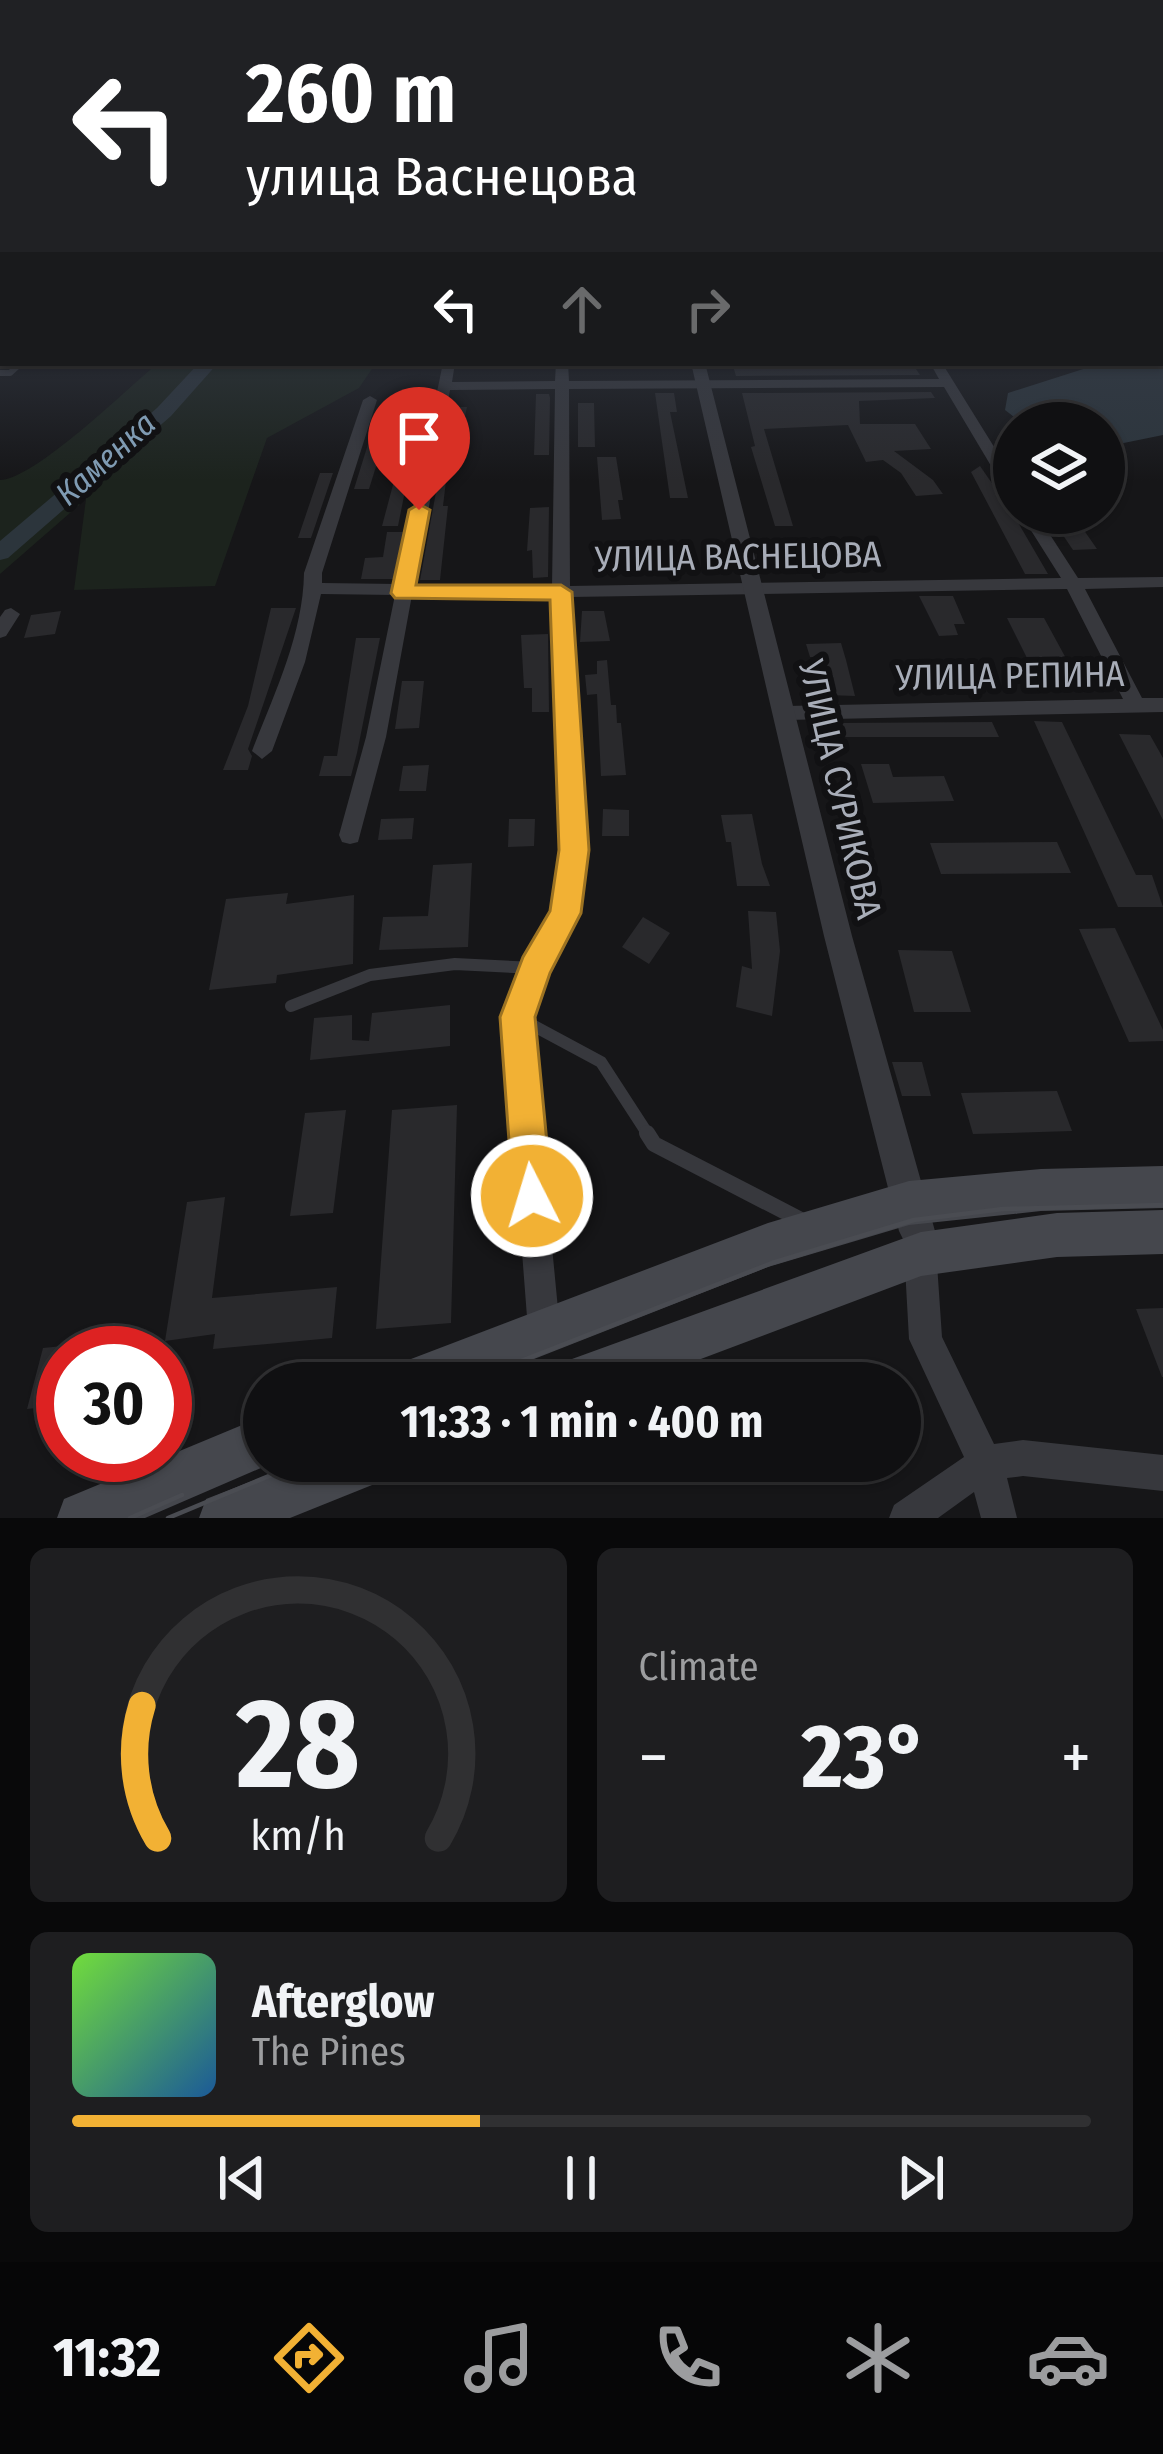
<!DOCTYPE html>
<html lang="en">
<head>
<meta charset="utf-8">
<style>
  :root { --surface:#101012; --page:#1e1e20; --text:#f1f3f6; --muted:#9c9d9f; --line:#303032; --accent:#f2b134 }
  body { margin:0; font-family:"Fira Sans Condensed",sans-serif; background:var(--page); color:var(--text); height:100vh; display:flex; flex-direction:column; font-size:45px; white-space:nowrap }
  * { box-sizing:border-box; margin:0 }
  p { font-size:39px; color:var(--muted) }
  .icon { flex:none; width:66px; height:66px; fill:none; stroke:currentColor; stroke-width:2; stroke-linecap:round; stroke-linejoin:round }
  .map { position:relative; height:1518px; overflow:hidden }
  .details { display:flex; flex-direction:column; gap:30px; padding:30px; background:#09090a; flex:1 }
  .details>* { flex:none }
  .top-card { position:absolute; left:0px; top:0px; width:1164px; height:366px; box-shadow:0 3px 9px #0004,0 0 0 3px var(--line); background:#202124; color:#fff; overflow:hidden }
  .buttons { position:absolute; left:993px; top:402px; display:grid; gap:24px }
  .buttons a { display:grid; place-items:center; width:132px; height:132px; border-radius:50%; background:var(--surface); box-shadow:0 3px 9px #0004,0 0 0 3px var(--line); font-size:60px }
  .speed { position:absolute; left:36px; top:1326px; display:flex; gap:24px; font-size:60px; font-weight:700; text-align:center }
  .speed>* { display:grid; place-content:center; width:156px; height:156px; border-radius:50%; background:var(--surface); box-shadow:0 3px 9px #0004,0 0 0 3px var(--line); line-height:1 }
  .speed .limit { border:18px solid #d22; background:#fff; color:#111 }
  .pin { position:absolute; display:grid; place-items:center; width:102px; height:102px; color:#fff; margin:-123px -51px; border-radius:50% 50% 50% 0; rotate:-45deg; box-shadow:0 0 12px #0007 }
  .pin .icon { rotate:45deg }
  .me { position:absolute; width:132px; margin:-66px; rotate:355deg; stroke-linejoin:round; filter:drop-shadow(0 0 9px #0008) }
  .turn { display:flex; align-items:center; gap:42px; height:252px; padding:0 48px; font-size:54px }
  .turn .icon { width:156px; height:156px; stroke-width:2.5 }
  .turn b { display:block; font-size:84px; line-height:102px }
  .lanes { display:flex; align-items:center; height:114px; padding:0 48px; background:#0003; justify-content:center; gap:60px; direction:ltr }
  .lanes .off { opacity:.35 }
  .big { font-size:90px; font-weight:700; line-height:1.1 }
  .details .widget { flex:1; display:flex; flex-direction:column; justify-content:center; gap:18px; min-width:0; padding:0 42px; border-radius:18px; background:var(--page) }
  .details .dial { align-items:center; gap:0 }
  .dial svg { height:312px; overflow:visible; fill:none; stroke:var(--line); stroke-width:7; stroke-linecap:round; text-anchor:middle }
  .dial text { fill:var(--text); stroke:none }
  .song { display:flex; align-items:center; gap:36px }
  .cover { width:144px; height:144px; border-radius:18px; background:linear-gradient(135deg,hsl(100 70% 55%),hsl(210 70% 35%)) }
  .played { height:12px; border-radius:6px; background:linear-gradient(90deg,var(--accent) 40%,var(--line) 40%) }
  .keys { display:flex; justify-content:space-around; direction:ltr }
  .heat { display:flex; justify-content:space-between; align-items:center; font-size:66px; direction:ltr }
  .details .tiles { flex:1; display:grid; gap:30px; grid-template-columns:1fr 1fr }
  .widget:last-child { grid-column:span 2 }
  .trip { position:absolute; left:243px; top:1362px; width:678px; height:120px; border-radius:60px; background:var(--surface); box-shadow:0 3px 9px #0004,0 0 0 3px var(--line); font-weight:700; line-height:120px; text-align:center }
  .tabs { display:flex; height:192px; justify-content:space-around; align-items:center; background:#060607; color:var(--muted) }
  .tabs .icon { width:84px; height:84px }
  .tabs .selected { color:var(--accent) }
  .tabs b { font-size:54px; color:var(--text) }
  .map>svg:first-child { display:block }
</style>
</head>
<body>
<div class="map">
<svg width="1163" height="1518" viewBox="0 0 1163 1518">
  <rect width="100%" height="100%" fill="#161618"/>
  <!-- green -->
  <path fill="#1c231d" d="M158,363H376L359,388L267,438L215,586L74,590L86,499L0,574V480C34,480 128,388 158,363Z"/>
  <!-- water -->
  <path fill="#2c353c" d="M1102,363H1163V435L1109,446L1104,444V423H1022L1005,410L1008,393Z"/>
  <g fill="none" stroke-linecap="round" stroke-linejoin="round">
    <!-- river -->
    <path fill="#2c353c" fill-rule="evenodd" d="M199,363H218L171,416L8,558L0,560V541L157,408Z"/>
  </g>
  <!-- building -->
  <path fill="#29292c" d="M732,363H912L920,375L736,376Z
    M931,392L935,398L859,401L860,424H915L931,449L894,451L933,480L943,494L916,496L901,473L883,460L866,462L848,425L764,429L793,526H775L751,447L755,446L742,393Z
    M655,393H674L677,412H670L688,498H670Z
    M536,394H549L550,398L549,455H534Z
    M578,403H594L595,447H578Z
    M451,407H467L452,476L439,477Z
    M369,441H384L369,489H354Z
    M597,457H616L623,500H618L621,519L602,520Z
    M980,466L1012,512L1048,574H1025L971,472Z
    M320,473H333L311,538H298Z
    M394,481H407L398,526H382Z
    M438,481H446L443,506H448L440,580H420Z
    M549,507L548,577L533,578L532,550L527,551L530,508Z
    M1048,513H1072L1097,549L1073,550Z
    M387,532H403L393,579H361L365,558L383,557Z
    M919,596H953L965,624H954L958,635L939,636Z
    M271,608H296L248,749L252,756L248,770H223L248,706Z
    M61,611L55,634L24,638L31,615Z
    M582,611H604L610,641L580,642Z
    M1007,618H1044L1068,662H1029Z
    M548,634L549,712H532V688H524L521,635Z
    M356,638H380L357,753L351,776H319L324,756H337Z
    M841,643L846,660L855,696L828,695L819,657H810L806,644Z
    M607,660L611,705H616L617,723H621L626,775L601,776L597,694L587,695L585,675L597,674V661Z
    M402,681H424L419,728L395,729Z
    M1034,721L1062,722L1136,875H1152L1163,907H1118Z
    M992,722L999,737H842L839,723Z
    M1119,734L1150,735L1163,758V820Z
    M861,764H889L893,777L944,776L954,801L873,803Z
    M429,765L426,791H399L403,766Z
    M603,809L629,810V836H602Z
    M752,814L762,864L770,886H737L731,842H726L721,815Z
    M414,818L412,839L378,840L381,819Z
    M509,819H535L534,846L508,847Z
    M1057,842L1071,873L941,874L930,843Z
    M472,863L468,947L379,950L383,917L428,916L433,865Z
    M288,893L286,904L354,895L353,964L277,975L276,983L209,990L226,899Z
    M748,911L776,912L780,951L772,1016L736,1007L742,966L752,969Z
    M643,917L670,933L649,964L622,947Z
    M1115,928L1163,1030V1041L1129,1042L1079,929Z
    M898,950L952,951L971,1012H914Z
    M450,1005V1046L310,1060L314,1018L352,1015V1040L369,1041L372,1013Z
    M892,1062H922L931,1096H902Z
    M1057,1091L1072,1131L973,1134L961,1093Z
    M457,1105L451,1323L376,1329L392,1110Z
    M346,1110L333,1213L290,1216L305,1113Z
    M225,1197L212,1298L337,1287L332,1338L213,1349L215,1334L165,1341L187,1202Z
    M1163,1308V1377H1162L1136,1309Z
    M63,1346V1405L27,1409L43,1348Z"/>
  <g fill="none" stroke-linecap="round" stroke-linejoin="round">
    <!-- service-far2 -->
    <path stroke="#37383d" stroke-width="6" d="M0,373H10L21,363"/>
    <!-- service-far1 -->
    <path stroke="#37383d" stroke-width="12" d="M291,1006L370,975L455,964L535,968
      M521,1019L601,1062L649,1136"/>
    <!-- service -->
    <path stroke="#37383d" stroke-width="16" d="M647,1133L654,1144L801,1220"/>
    <!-- minor -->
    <path fill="#37383d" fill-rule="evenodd" d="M0,280H3V286H0Z
      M443,363H455L452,382L555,381L556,363H568L569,381L939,379L930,363H942L1014,479V496L1006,491L944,387L569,389L570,586L1061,578L1020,513H1036L1078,578L1163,577V587L1085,589L1142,698H1163V712L786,720L776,713L786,706L1123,699L1067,589L570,597L585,850L577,913L546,972L530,1017L560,1330L556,1342L544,1346L532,1342L528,1330L504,1017L526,960L553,911L563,850L552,597L412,595L386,737L358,842L350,844L342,842L339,835L366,737L395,595L321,594L305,662L272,751L262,759L252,751C274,694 303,635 304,573L363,400L370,396L377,400L322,573V583L397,584ZM555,389L552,586L415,584L450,390Z
      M11,608L20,614L6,636L0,638V617L5,610Z
      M920,1233L931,1238L936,1249L942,1337L994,1444L1023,1440L1163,1455V1491L1023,1476L1007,1478L1017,1518H981L974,1492L938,1518H889L894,1505L964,1457L909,1339L904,1249L909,1238Z"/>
    <!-- tertiary -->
    <path fill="#37383d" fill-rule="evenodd" d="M1161,319H1163V327H1161Z
      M691,363H705L852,936L935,1231L929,1243L917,1249L905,1243L899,1231L824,936Z"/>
    <!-- secondary -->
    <path fill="#45474d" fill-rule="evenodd" d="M1163,1166V1208L1041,1211L909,1225L768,1267L473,1383H387L394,1366L411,1359L768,1223L909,1181L1041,1169Z
      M1163,1210V1254L1057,1257L921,1276L637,1383H548L555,1366L572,1359L921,1232L1057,1213Z
      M264,1416V1461H277L145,1518H57L64,1499Z
      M304,1461H394L387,1479L290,1518H199L206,1499Z"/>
    <!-- tram -->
    <path stroke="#4a4c52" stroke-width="4.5" d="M465,1383L772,1263L914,1220L1003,1209L1163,1205
      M130,1518L182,1495
      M168,1518L305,1461"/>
  </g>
  <!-- sky -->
  <linearGradient id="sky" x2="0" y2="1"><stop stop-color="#0c0c0d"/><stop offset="0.56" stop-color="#363c48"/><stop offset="1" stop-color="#363c48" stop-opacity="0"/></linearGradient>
  <rect width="1163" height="481" fill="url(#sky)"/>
  <!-- route -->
  <path fill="#f2b134" stroke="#9d7322" stroke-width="3" d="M419,504L430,510L416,585H561L572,592L589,850L581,913L550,973L535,1017L552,1196L546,1210L532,1216L519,1210L513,1196L500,1017L523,957L550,911L559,850L550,600L395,598L391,593L409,510Z"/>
  <g text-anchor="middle" stroke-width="12" stroke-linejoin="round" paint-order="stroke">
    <!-- far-water labels -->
    <g font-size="33" font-style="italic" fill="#7f9bb3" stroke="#111113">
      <text transform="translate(105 458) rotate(-42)" y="12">Каменка</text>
    </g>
    <!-- street labels -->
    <g font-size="36" fill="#a8adb8" stroke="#111113">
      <text transform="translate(738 556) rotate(-1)" y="13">УЛИЦА ВАСНЕЦОВА</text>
      <text transform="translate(1010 675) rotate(-1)" y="13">УЛИЦА РЕПИНА</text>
      <text transform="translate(841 789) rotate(77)" y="13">УЛИЦА СУРИКОВА</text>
    </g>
  </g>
</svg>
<div class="buttons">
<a><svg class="icon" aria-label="layers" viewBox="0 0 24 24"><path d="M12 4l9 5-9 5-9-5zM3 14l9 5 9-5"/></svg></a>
</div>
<div class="speed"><div class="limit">30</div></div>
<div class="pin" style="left:419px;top:510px;background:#d93025"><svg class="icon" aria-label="arrive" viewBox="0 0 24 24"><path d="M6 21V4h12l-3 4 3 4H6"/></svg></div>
<svg class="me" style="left:532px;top:1196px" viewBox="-20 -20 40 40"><circle r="17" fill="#f2b134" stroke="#fff" stroke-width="3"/><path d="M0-11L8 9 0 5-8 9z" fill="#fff"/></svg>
<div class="trip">11:33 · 1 min · 400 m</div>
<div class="top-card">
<div class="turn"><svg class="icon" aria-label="left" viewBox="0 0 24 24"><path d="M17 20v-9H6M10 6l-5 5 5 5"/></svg><div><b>260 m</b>улица Васнецова</div></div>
<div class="lanes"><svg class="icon" aria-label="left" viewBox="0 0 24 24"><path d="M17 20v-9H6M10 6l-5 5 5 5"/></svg><svg class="icon off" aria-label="ahead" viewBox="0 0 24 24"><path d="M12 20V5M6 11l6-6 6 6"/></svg><svg class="icon off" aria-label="right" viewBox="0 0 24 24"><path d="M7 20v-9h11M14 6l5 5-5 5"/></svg></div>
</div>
</div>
<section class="details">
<div class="tiles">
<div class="widget dial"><svg viewBox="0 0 100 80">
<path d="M14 69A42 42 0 1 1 86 69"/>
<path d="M14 69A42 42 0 0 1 10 35" stroke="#f2b134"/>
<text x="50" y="56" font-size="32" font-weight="700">28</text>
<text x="50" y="72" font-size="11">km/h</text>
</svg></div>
<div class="widget"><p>Climate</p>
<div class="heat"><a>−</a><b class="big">23°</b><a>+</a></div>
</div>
<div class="widget">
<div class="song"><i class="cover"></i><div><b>Afterglow</b><p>The Pines</p></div></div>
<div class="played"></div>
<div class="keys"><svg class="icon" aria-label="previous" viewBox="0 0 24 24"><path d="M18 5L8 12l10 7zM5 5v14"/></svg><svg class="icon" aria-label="pause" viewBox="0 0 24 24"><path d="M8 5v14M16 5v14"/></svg><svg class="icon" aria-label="next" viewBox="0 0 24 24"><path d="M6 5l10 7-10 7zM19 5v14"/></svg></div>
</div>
</div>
</section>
<nav class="tabs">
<b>11:32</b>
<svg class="icon selected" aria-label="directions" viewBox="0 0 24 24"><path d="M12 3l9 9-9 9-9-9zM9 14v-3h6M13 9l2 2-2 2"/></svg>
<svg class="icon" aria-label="music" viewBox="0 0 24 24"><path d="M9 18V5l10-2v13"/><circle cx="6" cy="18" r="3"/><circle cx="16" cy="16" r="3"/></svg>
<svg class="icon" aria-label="phone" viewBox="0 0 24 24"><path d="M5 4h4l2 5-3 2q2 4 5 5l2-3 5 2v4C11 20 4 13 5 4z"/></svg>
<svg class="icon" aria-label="climate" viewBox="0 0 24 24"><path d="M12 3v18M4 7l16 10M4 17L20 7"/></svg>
<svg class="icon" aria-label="car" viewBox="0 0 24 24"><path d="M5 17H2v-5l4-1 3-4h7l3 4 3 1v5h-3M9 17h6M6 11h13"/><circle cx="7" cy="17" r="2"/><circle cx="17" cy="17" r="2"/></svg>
</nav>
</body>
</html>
